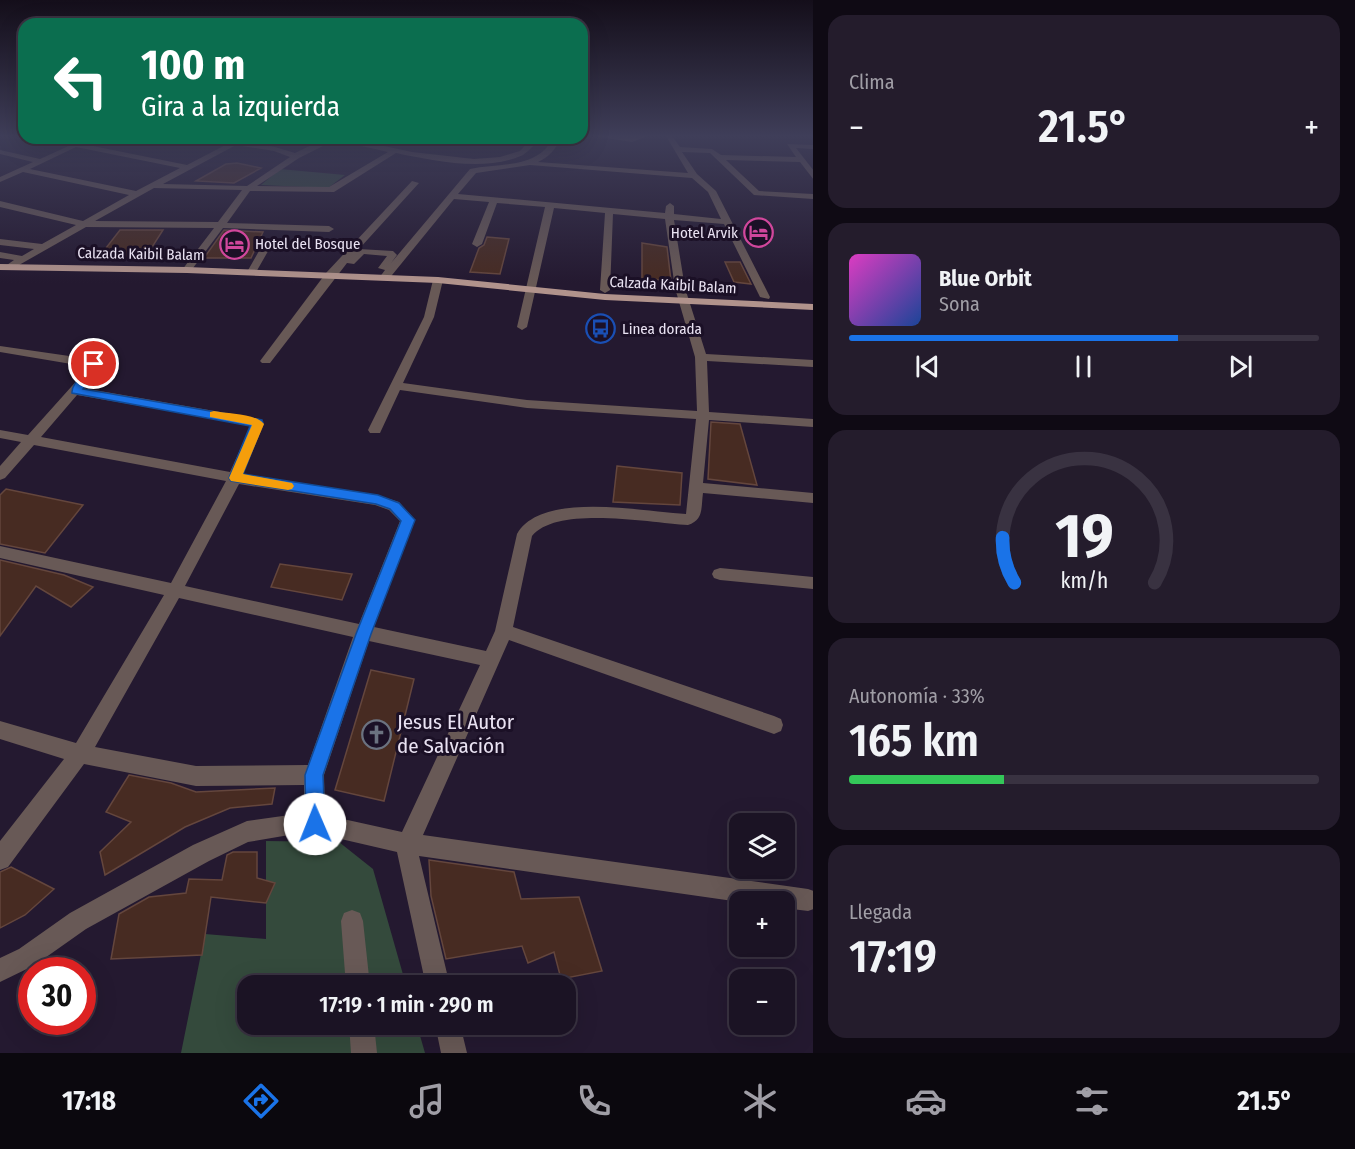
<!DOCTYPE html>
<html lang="es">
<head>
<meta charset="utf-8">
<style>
  :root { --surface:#1b1324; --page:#241c2c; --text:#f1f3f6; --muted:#a09ea6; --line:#393241; --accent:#1a73e8 }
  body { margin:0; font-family:"Fira Sans Condensed",sans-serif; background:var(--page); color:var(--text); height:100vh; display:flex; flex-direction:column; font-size:22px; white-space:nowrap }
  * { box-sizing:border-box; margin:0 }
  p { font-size:20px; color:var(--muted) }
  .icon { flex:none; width:33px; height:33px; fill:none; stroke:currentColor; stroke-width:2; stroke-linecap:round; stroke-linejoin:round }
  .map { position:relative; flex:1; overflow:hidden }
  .sheet { display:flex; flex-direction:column; gap:15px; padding:15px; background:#0f0a14; width:542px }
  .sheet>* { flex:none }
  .guide { position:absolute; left:18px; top:18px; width:570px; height:126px; border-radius:18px; box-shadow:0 6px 24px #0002,0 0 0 2px var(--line); background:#0b6e4f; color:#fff; overflow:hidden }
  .fabs { position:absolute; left:729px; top:813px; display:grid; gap:12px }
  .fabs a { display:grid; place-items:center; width:66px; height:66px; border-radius:12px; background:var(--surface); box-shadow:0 6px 24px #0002,0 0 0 2px var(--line); font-size:30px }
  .speed { position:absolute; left:18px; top:957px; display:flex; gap:12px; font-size:30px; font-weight:700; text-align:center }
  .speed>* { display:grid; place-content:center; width:78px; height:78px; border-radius:50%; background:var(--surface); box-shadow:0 6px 24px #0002,0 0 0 2px var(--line); line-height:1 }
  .speed .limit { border:9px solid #d22; background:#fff; color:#111 }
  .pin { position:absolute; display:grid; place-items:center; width:51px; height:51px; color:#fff; margin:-26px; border:3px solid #fff; border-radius:50%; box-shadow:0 2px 6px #0007 }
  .me { position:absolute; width:66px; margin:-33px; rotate:359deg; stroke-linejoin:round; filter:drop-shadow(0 0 4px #0008) }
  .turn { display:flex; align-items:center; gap:21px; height:126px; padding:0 24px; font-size:27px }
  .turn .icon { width:78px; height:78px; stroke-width:2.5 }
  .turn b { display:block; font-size:42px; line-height:51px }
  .big { font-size:45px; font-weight:600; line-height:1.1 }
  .sheet .tile { flex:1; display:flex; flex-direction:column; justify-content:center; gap:9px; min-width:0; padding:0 21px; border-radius:18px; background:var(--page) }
  .sheet .dial { align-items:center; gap:0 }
  .dial svg { height:156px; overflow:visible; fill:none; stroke:var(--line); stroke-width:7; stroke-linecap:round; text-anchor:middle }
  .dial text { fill:var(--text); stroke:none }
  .song { display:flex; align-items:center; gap:18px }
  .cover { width:72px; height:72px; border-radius:9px; background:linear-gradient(135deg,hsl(310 70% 55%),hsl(220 70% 35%)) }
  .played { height:6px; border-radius:3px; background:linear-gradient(90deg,var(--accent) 70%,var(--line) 70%) }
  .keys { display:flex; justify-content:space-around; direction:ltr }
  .heat { display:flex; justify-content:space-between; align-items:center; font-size:33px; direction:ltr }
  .charge { height:9px; border-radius:4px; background:linear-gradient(90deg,#34c759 33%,var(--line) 0) }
  .trip { position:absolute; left:237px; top:975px; width:339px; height:60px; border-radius:18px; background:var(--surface); box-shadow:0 6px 24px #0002,0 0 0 2px var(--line); font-weight:600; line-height:60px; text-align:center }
  .tabs { display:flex; height:96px; justify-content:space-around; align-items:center; background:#0b080e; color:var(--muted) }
  .tabs .icon { width:42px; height:42px }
  .tabs .current { color:var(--accent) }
  .tabs b { font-size:27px; color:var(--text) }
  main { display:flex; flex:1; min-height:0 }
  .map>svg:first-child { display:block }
</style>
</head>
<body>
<main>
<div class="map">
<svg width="814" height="1053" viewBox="0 0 814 1053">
  <rect width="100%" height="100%" fill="#241930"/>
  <!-- green -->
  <path fill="#344a3c" d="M280,169L345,175L328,188L261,185Z
    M266,841L339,842L373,869L406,985L248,986V1024L417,1025L425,1053H181L205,934L266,939Z"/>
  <!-- building -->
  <path fill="#472b22" stroke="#64463d" stroke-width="1.5" d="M237,163L261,168L234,183L196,181L226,164Z
    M120,230H163L145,258L99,257Z
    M224,230L263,232L251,258H204Z
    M487,237L509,239L500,274L470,272L479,248L484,245Z
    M642,243L667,247L671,281L642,278Z
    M725,262H740L751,284L734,282Z
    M711,422L740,424L757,485L708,479Z
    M617,466L682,473L680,505L613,502Z
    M6,489L83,505L45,553L0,544V495Z
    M0,560L64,575L93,587L71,607L36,586L0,636Z
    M280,564L352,574L342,600L271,587Z
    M371,670L414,679L384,801L335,790Z
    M129,775L171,783L196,792L275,788L272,804L230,808L185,827L105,875L100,852L131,822L106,812Z
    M233,852H257V878L275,883L266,903L211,897L202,955L111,959L119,914L149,897L186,893L189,879L222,880L227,855Z
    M429,860L514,872L521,899L579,897L602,971L561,979L554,952L528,963L522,946L446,959L431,896Z
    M11,867L54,889L25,915L0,928V872Z"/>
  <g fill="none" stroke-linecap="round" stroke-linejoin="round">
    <!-- minor -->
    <path fill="#685956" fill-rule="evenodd" d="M594,136H648L632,142Z
      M666,136H672L680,147L712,149L721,155L796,157L787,144L814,145V149L796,148L814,171V180L800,162L726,160L759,191L814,194V199L754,195L710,153L682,152L697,174L716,191L770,297L769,299L760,297L724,224L674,220L685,288L706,354L814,360V367L707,361L709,412L814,419V427L709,420L703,483L814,493V503L703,493C701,507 704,520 688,525C651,523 557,505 532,536L513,627L774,716L781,719L783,725L781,731L774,734L509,640L423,835L808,889L814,891V909L808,911L784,908V902H740L419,856L450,986H426L397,852L315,833H301L248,842L209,861L86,929L35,965L0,982V958L19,949L70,913L193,845L247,821L304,813V785L196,786L84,764L8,867L0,870V841L64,759L0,739V721L76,743L164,595L0,558V546L171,583L226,481L34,445L5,478L0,480V466L21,442L0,438V430L28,435L89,367L0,352V346L90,359L100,364V368L83,388L260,419L264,424L243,474L377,495L399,502L415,520L374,627L486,651L495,631L517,534C542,490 644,512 686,514L696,419L527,408L400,390L380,433H370L368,430L424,317L433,280L438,277L443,280L434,317L403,383L527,400L697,411L695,357L675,288L665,219L613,214L610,290L605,293L600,290L605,213L554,208L527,327L522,330L517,327L545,207L497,203L482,244L477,247L472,244L489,202L454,199L388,280H380L379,278L385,270L378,268L387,256L364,254L354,264L347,263L270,363H262L260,361L326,273L412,181L419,183L359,249L393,251L397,255L391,263L470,169C499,163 538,169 553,138H561C555,150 550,156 538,162L688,173ZM530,165L692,178L708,192L721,219L674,214V206L670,203L666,206L665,213L458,194L476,173ZM77,395L251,425L230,472L41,437ZM239,484L375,505L389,510L400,521L359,624L185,586ZM179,598L353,637L308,765L196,766L95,747ZM369,641L480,665L402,832L325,815L324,775Z
      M239,138H248L242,142L275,147L295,153L326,138H347L412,152L474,159L500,157L520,151L532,138H540C535,144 529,151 523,155C485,172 435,161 396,153L334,192L250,191L227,223L329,226L334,229L329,232L223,228L190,272L187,273L182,270L214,228L86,227L12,269L4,267L14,260L0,258V252L22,256L34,249L0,245V239L42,244L76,225L0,207V201L83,221L129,195L23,172L0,182V177L33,162L0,154V150L40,159L84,139L88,141L83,144L187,165ZM335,140L388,152L329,187L257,186L299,158ZM236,145L274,151L290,157L247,186L163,184ZM76,147L180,168L136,191L30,169ZM154,188L242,190L218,222L95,221Z
      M263,244L271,246L255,274H249L247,272Z
      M720,568L814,577V589L720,580L714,578L712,574L714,570Z
      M352,910L360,913L363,921L370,986H346L341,921L344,913Z
      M349,1024H374L377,1053H351Z
      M435,1024H460L467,1053H441Z"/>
    <!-- major -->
    <path fill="#b1938c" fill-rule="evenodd" d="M0,264L187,267L438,277L605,294L814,304V310L605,300L438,283L187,273L0,270Z"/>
  </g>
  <!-- sky -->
  <linearGradient id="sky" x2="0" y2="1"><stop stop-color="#140e1a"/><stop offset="0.48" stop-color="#3f3e59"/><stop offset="1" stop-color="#3f3e59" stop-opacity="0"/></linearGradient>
  <rect width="814" height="283" fill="url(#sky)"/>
  <!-- route -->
  <path fill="#1a73e8" stroke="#114b97" stroke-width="1.5" d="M94,361L98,362L101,367L83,389L262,420L263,423L243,474L378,495L399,503L415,520L371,634L323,775L325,824L322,830L315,833L309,830L306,824L305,775L356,634L401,521L390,509L376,504L231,481L229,478L250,426L72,393C71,382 88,373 91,362Z"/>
  <!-- slow -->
  <path fill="#f59e0b" d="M214,411C228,414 255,413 264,424L243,474L292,483L294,486L292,489L288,490L231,481L229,478L252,425L210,417V412Z"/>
  <!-- icons -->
  <defs>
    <symbol id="hotel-ring" viewBox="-11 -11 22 22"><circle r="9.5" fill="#1b1026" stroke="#d1479c" stroke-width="1.5"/><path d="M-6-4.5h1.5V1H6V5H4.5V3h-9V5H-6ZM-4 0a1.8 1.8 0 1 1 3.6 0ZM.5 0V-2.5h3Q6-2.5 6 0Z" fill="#d1479c"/></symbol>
    <symbol id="bus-ring" viewBox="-11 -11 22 22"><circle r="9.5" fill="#1b1026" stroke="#1a4fb4" stroke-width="1.5"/><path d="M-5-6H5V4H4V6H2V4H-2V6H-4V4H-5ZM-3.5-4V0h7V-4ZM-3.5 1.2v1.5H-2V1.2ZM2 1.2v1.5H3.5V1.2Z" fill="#1a4fb4"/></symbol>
    <symbol id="church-ring" viewBox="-11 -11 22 22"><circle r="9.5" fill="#1b1026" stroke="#6b7280" stroke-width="1.5"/><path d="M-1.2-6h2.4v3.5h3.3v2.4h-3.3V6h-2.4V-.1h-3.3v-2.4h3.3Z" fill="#6b7280"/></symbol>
  </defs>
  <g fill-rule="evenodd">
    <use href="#hotel-ring" x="742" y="216" width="33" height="33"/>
    <use href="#hotel-ring" x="218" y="228" width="33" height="33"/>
    <use href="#bus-ring" x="584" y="312" width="33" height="33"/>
    <use href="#church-ring" x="360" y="718" width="33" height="33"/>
  </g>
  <g text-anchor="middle" stroke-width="6" stroke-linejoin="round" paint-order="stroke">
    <!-- far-poi labels -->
    <g font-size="15" fill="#e9e2f2" stroke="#1b1026" text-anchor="start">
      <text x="738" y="238" text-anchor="end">Hotel Arvik</text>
      <text x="255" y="249">Hotel del Bosque</text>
      <text x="622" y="334">Linea dorada</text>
    </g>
    <!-- far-street labels -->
    <g font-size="15" fill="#e9e2f2" stroke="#1b1026">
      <text transform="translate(141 254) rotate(1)" y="5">Calzada Kaibil Balam</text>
      <text transform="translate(673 285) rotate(3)" y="5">Calzada Kaibil Balam</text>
    </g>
    <!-- near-poi labels -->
    <g font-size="21" fill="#e9e2f2" stroke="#1b1026" text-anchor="start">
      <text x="397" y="729">Jesus El Autor<tspan x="397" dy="24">de Salvación</tspan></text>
    </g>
  </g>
</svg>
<div class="fabs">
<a><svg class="icon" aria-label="layers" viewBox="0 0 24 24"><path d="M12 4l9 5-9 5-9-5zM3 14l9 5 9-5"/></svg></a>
<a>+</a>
<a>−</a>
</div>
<div class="speed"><div class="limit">30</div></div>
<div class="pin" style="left:94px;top:364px;background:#d93025"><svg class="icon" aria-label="arrive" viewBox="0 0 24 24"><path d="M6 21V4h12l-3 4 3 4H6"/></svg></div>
<svg class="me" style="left:315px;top:824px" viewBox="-20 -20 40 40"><circle r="19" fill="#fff"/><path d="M0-13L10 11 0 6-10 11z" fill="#1a73e8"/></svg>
<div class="trip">17:19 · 1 min · 290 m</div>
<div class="guide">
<div class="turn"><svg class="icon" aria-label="left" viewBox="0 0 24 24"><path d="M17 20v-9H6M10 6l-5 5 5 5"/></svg><div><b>100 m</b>Gira a la izquierda</div></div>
</div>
</div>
<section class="sheet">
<div class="tile"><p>Clima</p>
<div class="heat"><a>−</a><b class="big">21.5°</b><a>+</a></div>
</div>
<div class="tile">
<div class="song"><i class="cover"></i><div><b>Blue Orbit</b><p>Sona</p></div></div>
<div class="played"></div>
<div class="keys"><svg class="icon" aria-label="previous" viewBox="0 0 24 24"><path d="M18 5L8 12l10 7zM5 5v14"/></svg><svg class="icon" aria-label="pause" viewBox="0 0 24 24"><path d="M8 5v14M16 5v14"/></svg><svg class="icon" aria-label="next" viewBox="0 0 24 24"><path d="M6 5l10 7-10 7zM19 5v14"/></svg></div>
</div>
<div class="tile dial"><svg viewBox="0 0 100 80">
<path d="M14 69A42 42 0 1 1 86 69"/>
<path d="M14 69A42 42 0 0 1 8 46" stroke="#1a73e8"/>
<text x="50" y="56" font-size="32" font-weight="700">19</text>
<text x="50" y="72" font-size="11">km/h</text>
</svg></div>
<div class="tile"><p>Autonomía · 33%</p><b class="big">165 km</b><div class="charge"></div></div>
<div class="tile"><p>Llegada</p><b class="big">17:19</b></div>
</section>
</main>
<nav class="tabs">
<b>17:18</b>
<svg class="icon current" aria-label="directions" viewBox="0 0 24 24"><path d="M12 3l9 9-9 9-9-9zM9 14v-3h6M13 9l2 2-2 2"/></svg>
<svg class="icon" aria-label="music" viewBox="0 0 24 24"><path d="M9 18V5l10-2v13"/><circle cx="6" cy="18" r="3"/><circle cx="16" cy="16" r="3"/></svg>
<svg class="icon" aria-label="phone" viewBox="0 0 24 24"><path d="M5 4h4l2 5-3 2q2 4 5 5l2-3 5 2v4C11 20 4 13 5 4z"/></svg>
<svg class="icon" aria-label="climate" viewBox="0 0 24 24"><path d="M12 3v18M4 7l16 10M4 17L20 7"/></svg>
<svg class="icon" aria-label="car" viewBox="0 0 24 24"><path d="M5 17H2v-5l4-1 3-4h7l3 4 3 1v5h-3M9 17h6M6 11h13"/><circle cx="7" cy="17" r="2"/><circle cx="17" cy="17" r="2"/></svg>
<svg class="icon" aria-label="filters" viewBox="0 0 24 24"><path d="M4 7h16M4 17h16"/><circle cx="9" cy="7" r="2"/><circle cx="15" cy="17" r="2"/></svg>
<b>21.5°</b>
</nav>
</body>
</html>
